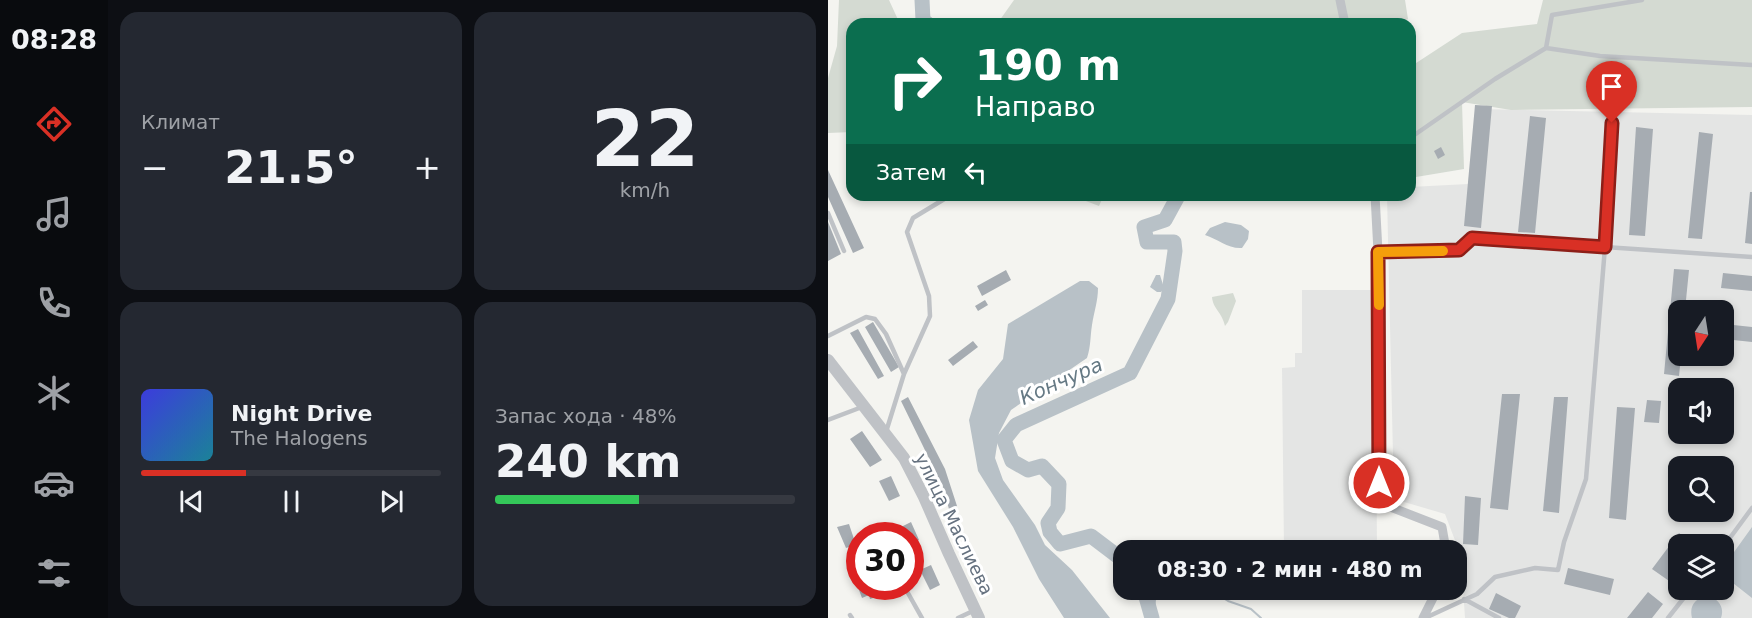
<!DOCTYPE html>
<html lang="ru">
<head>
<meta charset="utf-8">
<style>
  :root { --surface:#171b24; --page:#242831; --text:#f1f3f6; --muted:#9ea1a6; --line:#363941; --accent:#d93025 }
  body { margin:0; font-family:"DejaVu Sans",sans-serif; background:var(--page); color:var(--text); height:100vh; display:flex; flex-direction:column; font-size:22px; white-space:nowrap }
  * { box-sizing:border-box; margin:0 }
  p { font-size:20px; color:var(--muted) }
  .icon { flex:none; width:33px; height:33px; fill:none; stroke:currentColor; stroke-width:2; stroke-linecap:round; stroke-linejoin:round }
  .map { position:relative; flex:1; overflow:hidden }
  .panel { display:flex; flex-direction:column; gap:12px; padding:12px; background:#0d0f14; width:720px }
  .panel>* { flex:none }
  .top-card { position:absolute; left:18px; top:18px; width:570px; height:183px; border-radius:18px; box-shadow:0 3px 9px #0003; background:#0b6e4f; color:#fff; overflow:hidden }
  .needle { width:39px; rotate:192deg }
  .controls { position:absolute; left:840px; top:300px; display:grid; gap:12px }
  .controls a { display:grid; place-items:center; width:66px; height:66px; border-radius:12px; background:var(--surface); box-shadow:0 3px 9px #0003; font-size:30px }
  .speed { position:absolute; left:18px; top:522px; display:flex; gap:12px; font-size:30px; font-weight:700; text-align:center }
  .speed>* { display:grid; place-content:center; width:78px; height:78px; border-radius:50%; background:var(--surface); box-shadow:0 3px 9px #0003; line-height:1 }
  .speed .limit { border:9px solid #d22; background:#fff; color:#111 }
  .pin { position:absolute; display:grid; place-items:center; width:51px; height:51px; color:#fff; margin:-62px -26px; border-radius:50% 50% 50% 0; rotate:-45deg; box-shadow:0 0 6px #0007 }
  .pin .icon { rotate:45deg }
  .me { position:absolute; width:66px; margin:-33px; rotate:0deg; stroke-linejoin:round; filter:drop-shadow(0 0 4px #0008) }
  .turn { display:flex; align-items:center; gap:21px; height:126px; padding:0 30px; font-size:27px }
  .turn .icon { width:78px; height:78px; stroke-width:2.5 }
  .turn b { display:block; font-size:42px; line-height:51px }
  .then { display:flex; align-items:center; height:57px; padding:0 30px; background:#0003; gap:12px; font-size:22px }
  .big { font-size:45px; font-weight:800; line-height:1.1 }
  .panel .tile { flex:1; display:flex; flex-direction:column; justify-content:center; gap:9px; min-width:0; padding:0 21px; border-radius:18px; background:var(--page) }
  .panel .dial { align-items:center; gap:0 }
  .dial b { font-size:78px; line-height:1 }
  .song { display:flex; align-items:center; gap:18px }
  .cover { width:72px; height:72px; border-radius:9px; background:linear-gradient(135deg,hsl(240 70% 55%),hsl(190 70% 35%)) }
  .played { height:6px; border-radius:3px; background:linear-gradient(90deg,var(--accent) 35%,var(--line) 35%) }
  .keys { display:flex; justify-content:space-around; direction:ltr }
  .heat { display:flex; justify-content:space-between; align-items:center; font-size:33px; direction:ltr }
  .charge { height:9px; border-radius:4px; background:linear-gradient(90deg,#34c759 48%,var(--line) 0) }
  .panel .tiles { flex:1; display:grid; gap:12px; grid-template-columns:repeat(2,1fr) }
  .trip { position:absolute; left:285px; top:540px; width:354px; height:60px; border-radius:18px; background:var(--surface); box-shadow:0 3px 9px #0003; font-weight:800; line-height:60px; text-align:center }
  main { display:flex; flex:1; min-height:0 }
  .menu { display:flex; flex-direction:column; width:108px; justify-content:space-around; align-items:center; background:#090b0e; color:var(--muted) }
  .menu .icon { width:42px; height:42px }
  .menu .current { color:var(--accent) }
  .menu b { font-size:27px; color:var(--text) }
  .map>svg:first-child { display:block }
</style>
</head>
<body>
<main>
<nav class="menu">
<b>08:28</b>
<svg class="icon current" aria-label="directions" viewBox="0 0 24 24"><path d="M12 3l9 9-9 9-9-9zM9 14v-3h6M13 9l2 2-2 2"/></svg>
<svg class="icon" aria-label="music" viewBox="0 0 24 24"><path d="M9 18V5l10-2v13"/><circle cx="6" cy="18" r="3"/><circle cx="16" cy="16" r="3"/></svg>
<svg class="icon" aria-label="phone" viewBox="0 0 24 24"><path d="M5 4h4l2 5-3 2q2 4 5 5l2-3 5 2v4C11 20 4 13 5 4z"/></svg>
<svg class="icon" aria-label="climate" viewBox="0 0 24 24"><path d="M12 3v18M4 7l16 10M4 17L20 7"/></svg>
<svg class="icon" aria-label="car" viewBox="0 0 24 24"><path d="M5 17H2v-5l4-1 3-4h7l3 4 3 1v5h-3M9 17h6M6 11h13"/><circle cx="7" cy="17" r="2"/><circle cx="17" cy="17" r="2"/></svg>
<svg class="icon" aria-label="filters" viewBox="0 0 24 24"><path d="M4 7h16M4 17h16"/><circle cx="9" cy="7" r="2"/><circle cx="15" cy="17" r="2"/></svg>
</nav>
<section class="panel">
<div class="tiles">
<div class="tile"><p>Климат</p>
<div class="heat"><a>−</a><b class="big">21.5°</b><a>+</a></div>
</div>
<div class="tile dial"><b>22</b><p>km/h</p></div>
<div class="tile">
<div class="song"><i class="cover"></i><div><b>Night Drive</b><p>The Halogens</p></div></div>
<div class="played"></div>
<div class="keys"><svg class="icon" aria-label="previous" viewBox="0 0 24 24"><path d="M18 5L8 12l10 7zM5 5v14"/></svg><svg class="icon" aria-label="pause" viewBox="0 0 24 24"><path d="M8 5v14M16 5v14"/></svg><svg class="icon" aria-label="next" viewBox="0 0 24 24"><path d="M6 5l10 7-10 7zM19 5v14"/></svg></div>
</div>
<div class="tile"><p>Запас хода · 48%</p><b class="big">240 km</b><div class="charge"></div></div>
</div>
</section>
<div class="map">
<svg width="924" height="618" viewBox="0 0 924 618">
  <rect width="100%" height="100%" fill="#f4f4f0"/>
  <!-- built -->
  <path fill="#e4e5e4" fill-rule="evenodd" d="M649,109L924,115V618H637L633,556L617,514L566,499L559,195H582V187L640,184ZM850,310H896V356H850ZM850,388H896V434H850ZM850,466H896V512H850ZM850,544H896V590H850Z
    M474,290H547L549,549L456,550L454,368L467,367V353H474Z"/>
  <!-- green -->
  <path fill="#d4dad2" d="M11,0H61L72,24H24V132L0,133V78L9,46Z
    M186,0H577L580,19L574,24H169Z
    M715,0H924V107L683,110L634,102L636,169L582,178V67L634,33L709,24Z
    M242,195H276L271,206Z
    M405,293L408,301L400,322L397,326C394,312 385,309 384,297Z"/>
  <!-- water -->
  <path fill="#b8c1c7" d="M397,222L413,225L421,231L420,239L414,248C400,249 390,239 377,235L382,228Z
    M328,275H332L336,288L333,292H329L322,287Z
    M252,281H261L270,288C270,301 266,312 264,325C262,338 263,345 259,358L183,410L171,433L167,458L175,480L207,525L217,545L244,570L282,618H236L211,579L185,527L150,471L141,420L150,390L175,359L180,324Z
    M924,527V598L896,576V566Z
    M879,596C890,598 897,607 893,618H864C861,606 867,598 879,596Z
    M319,598L328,600L327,607L330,618H317Z"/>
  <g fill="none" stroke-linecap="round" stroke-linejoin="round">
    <!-- stream -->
    <path stroke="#b8c1c7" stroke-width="2" d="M382,590L400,601L423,609L433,618
      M325,600L332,595L335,590"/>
    <!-- river -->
    <path stroke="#b8c1c7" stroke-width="15" d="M94,0L95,20L100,24
      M296,561L263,536L232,544L222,532L220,523L230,508L231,484L214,466L200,470L184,461L176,440L188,425L302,373L340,299L347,251L346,242H319L316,227L337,220L349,198L348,195
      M316,590L324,618"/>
  </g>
  <!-- building -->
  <path fill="#a6acb2" d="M647,105L664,106L653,228L636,226Z
    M702,116L718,118L707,233L690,232Z
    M808,127L825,129L817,236L801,235Z
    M871,132L885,134L874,239L860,238Z
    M613,147L617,155L610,159L606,151Z
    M0,170L36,248L25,253L0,197Z
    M922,192H924V244L917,243Z
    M0,222L13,254L0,261Z
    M846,269L861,270L857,310H850V356H853L851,376L836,374Z
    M178,270L183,280L154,296L149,286Z
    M895,273L924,276V291L893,288Z
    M157,300L160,305L150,311L147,306Z
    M45,322L71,367L63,372L37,327Z
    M896,324L924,327V342L896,339Z
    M30,329L56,376L50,379L22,333Z
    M145,341L150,347L125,366L120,360Z
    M674,394H692L680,510L662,508Z
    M80,397L117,469L129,506L121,509L114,485L73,401Z
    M726,397H740L731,513L715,511Z
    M819,400L833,401L831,423L816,422Z
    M789,407L807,408L798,520L781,518Z
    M34,431L54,460L42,467L22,439Z
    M63,476L72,496L61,501L51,481Z
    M637,496L653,498L650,545L635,544Z
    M83,522L91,540L82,544V536H77L73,527Z
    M21,524L27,542V545L18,548L9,527Z
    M851,533L866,544H850V574L844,583L824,569Z
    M103,565L112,585L102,590L92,570Z
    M740,568L786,579L782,595L736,584Z
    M32,572V586H44L48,597L42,599L41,595L34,598L25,574Z
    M820,592L835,604L824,618H799Z
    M668,593L693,606L687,618H681L661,609Z"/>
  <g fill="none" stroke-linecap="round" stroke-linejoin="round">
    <!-- service -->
    <path stroke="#bfc2c6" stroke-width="4.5" d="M718,48L724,15L814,0
      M582,138L667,79L718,48L772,56L924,65
      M0,213L16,251
      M550,252L631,250L644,238L924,257
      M0,336L38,317L47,319L58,334L76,374L102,316L101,296L79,232L85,218L123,195
      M0,420L34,407
      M58,432L76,374
      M896,546L924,508
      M76,586L94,618
      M636,599L671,618
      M22,615L24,618
      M130,618L147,610
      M597,618L649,594L667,577L707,568L730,570L736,542L758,479L777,247L784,123
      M840,618L862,590"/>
    <!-- minor -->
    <path stroke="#bfc2c6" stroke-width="9" d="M512,0L517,24
      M547,195L550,252L551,482L560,506L614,527L618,550
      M595,618L609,590"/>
    <!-- tertiary -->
    <path stroke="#bfc2c6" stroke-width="12" d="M0,360L76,458L96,497L121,554L151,618"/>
  </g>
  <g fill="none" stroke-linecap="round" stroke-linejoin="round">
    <defs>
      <path id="route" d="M551,483L550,252L631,250L644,238L777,247L784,123"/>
    </defs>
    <!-- route casing -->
    <use href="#route" stroke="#8d1f18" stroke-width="15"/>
    <!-- route -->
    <use href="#route" stroke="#d93025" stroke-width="10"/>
    <!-- slow -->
    <path stroke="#f59e0b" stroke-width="10" d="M551,305L550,252L615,251"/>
  </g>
  <g text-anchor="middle" stroke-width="6" stroke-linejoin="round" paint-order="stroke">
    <!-- street labels -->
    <g font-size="18" fill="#65717f" stroke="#fff">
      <text transform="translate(126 524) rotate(64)" y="6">улица Маслиева</text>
    </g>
    <!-- water labels -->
    <g font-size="20" font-style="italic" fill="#657984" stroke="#fff">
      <text transform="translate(233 381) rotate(-24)" y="7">Кончура</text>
    </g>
  </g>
</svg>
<div class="controls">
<a><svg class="needle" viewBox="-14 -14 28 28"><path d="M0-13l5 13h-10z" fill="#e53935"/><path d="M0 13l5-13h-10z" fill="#9ea1a6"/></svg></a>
<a><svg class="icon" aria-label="sound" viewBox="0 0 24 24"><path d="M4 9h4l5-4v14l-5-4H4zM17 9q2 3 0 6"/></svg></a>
<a><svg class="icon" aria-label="search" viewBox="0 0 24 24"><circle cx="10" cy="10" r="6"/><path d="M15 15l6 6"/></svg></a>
<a><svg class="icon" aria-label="layers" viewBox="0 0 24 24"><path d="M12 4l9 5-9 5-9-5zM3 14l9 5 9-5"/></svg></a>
</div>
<div class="speed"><div class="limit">30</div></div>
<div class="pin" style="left:784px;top:123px;background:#d93025"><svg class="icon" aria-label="arrive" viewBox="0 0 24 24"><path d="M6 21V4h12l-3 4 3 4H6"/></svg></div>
<svg class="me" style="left:551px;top:483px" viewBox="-20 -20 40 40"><circle r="17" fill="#d93025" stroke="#fff" stroke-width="3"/><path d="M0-11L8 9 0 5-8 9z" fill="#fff"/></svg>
<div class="trip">08:30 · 2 мин · 480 m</div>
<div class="top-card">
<div class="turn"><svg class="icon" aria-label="right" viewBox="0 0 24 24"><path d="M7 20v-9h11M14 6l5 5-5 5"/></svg><div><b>190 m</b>Направо</div></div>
<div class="then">Затем<svg class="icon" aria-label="left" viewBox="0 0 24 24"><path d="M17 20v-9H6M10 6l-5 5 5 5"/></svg></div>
</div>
</div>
</main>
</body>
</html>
